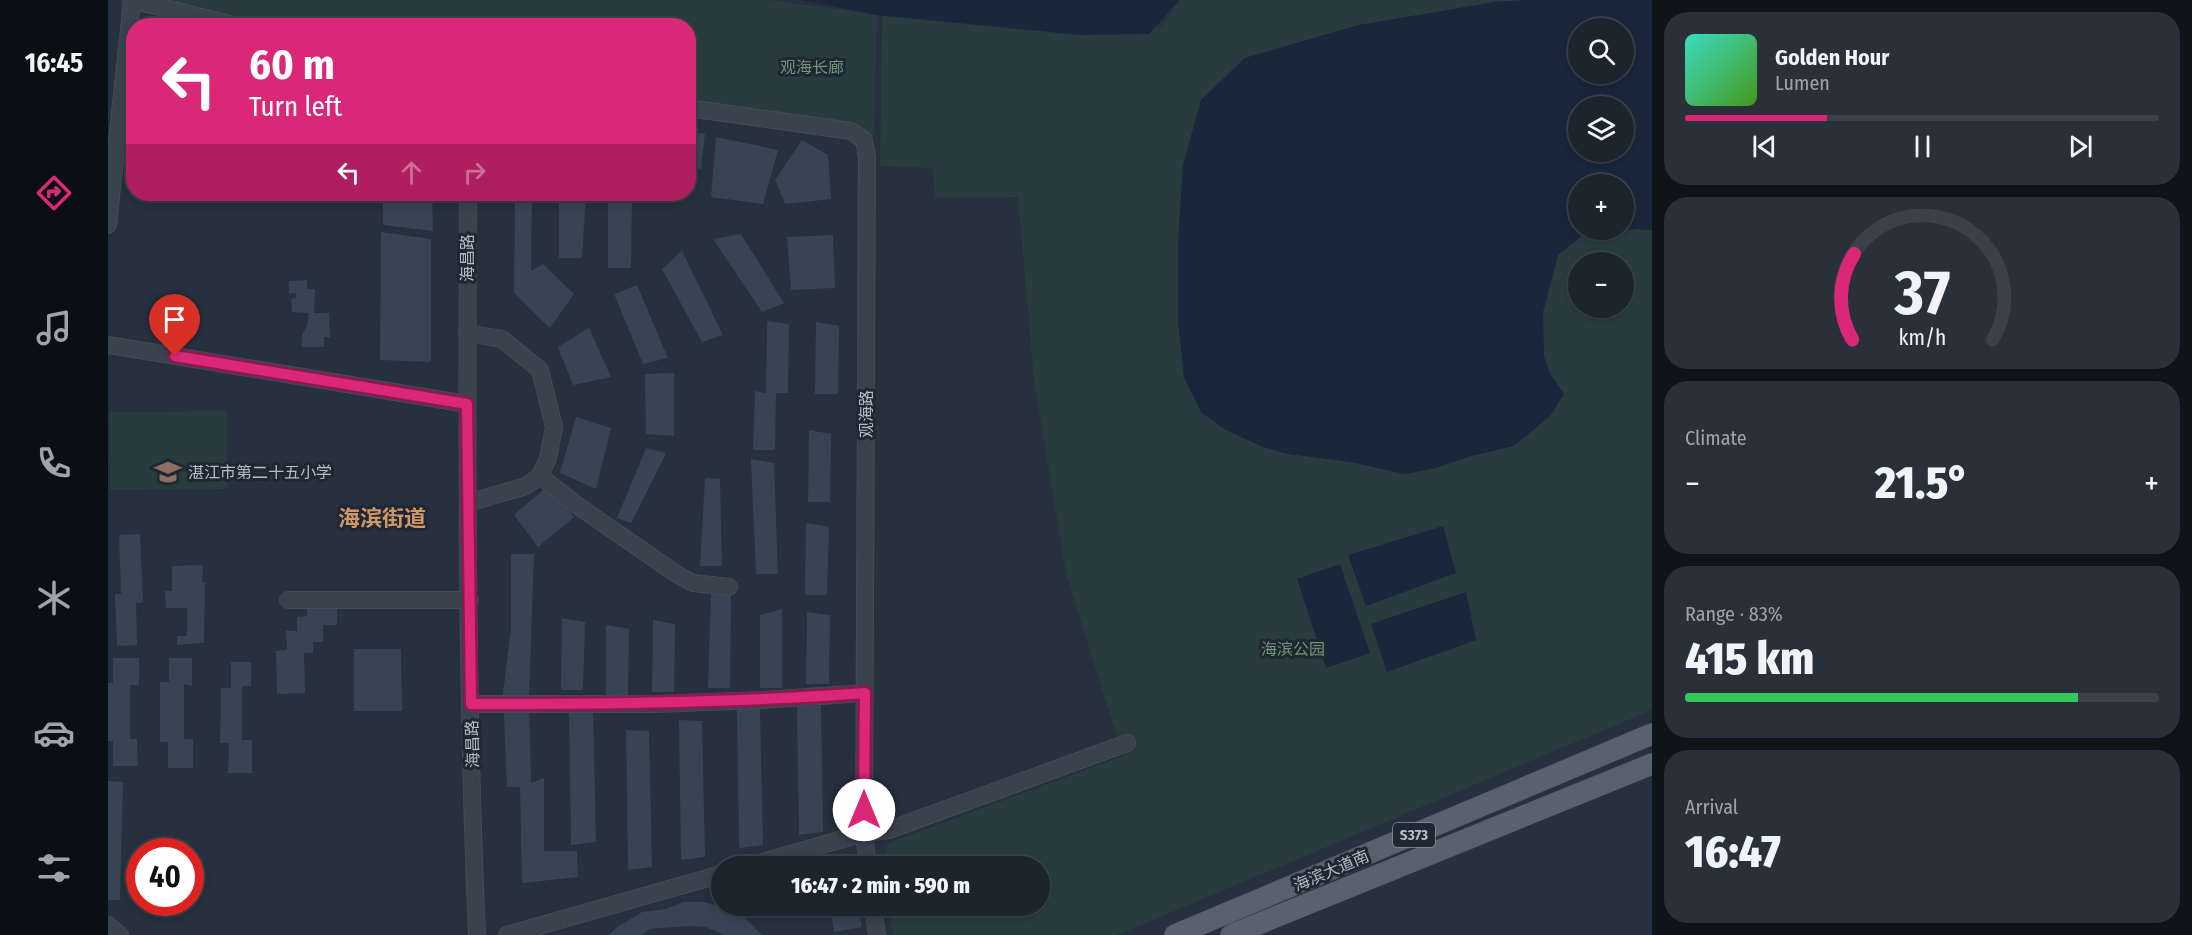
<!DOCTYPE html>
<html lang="en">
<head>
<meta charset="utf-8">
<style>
  :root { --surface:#1c242e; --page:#29303a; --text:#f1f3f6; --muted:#a0a4aa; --line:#3a414a; --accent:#db2777 }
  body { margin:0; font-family:"Fira Sans Condensed","Noto Sans SC",sans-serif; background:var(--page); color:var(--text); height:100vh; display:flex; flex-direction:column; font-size:22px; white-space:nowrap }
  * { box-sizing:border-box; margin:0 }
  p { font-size:20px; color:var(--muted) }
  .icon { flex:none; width:33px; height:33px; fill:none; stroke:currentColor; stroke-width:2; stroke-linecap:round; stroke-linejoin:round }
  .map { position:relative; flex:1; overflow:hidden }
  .sheet { display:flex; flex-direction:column; gap:12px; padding:12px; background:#0f1419; width:540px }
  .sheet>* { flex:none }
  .hud { position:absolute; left:18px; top:18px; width:570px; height:183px; border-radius:24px; box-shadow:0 3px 9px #0003,0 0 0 2px var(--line); background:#db2777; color:#fff; overflow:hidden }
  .tools { position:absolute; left:1460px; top:18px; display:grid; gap:12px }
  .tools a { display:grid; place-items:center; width:66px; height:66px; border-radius:50%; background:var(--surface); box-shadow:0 3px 9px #0003,0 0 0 2px var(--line); font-size:30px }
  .speed { position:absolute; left:18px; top:838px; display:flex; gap:12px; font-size:30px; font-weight:700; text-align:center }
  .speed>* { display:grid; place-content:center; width:78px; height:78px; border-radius:50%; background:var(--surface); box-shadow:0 3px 9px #0003,0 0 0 2px var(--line); line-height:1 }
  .speed .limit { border:9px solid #d22; background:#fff; color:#111 }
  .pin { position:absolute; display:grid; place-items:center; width:51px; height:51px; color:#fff; margin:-62px -26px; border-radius:50% 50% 50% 0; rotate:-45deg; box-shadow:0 0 6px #0007 }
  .pin .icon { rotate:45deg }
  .me { position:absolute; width:66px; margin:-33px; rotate:0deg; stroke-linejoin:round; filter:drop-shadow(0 0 4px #0008) }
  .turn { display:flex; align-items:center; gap:21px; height:126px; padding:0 24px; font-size:27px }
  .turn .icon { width:78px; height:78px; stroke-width:2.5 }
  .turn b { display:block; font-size:42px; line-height:51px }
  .lanes { display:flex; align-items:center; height:57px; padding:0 24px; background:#0003; justify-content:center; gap:30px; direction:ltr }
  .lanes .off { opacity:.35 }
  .big { font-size:45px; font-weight:800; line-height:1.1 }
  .sheet .card { flex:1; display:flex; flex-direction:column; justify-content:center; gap:9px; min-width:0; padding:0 21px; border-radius:24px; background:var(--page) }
  .sheet .dial { align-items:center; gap:0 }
  .dial svg { height:156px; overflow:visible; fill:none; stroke:var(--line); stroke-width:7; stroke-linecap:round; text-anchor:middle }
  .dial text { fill:var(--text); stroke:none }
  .song { display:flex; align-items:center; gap:18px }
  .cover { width:72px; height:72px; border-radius:9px; background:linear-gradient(135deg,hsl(170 70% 55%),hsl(100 70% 35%)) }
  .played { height:6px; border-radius:3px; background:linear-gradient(90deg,var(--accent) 30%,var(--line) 30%) }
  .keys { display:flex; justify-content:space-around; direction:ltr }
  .heat { display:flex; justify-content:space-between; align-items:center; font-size:33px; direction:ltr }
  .charge { height:9px; border-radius:4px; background:linear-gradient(90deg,#34c759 83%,var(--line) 0) }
  .trip { position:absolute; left:603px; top:856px; width:339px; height:60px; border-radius:30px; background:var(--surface); box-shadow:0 3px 9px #0003,0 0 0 2px var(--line); font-weight:800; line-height:60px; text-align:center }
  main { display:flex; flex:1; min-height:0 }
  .tabs { display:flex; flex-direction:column; width:108px; justify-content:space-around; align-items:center; background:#0b0e12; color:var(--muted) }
  .tabs .icon { width:42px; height:42px }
  .tabs .on { color:var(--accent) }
  .tabs b { font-size:27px; color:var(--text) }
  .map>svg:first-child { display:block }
</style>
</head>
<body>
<main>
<nav class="tabs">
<b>16:45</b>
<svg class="icon on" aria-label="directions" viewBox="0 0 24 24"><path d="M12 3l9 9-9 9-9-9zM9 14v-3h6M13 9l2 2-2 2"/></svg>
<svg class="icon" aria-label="music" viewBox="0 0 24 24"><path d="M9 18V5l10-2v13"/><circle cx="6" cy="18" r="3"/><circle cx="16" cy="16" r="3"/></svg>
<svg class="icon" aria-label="phone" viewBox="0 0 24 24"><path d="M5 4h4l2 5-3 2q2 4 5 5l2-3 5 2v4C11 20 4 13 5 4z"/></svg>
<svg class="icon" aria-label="climate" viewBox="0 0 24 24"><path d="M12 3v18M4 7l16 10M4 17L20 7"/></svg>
<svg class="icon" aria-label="car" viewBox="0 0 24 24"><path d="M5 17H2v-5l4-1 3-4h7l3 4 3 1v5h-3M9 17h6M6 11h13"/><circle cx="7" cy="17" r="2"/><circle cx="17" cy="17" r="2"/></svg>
<svg class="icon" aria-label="filters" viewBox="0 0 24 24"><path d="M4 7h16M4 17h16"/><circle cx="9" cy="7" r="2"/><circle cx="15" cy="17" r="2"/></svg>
</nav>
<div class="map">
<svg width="1544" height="935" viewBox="0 0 1544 935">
  <rect width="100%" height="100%" fill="#26303e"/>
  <!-- green -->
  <path fill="#283c3f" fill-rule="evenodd" d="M55,0H661L769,15L766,135L739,134L581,108L580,26H162Z
    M1072,0H1421L1387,2L1251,25L1137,58L1093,100L1070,320L1243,462L1297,474L1327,468L1363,456L1456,394L1442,374L1436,357L1435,312L1450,255L1474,236L1528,229L1544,230V710L1009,935H785L780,906H932V867H774L781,843L1015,756L958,574L926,380L910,197L827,198L825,168L772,166L774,16L1053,27ZM1470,262H1515V308H1470Z
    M119,411L120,489L2,490L1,412Z"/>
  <!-- water -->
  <path fill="#19263b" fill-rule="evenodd" d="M692,0H1071L1041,34L972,35L769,15Z
    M1421,0H1544V230L1528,229L1474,236L1450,255L1435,312L1436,357L1442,374L1456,394L1442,416L1406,446L1363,456L1327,468L1297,474L1243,462L1180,454L1155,447L1116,429L1093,412L1076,378L1070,320V243L1075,165L1093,100L1137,58L1251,25L1387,2ZM1470,28H1515V74H1470ZM1470,106H1515V152H1470ZM1470,184H1515V230H1470Z
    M1335,526L1348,573L1258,606L1240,555Z
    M1232,564L1262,653L1218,668L1189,579Z
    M1358,592L1368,640L1279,672L1263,624Z"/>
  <!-- building -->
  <path fill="#384454" d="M580,131L597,134L593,169L580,167Z
    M608,137L670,150L655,204L603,197Z
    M694,140L720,155L723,199L677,204L667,180Z
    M275,194H324L325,231L275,225Z
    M407,194H424L423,271L435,264L466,294L442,328L406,293Z
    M451,194H478L474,258H451Z
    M500,194H524L523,268H500Z
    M273,232L323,239V362L272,360Z
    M633,234L676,303L654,312L605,239Z
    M725,235L727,288L683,290L679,237Z
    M574,251L615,335L594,342L554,269Z
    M199,280V289H207L206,313H221L222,337H216V347H194V335L199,326L201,313L184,312L183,299L188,298V293L181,294V281Z
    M529,285L560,358L535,364L506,294Z
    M659,321L681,324L680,393H668L667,450H645L647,391L658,393Z
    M708,322L731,326L730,394H707Z
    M481,328L503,377L465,385L450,347Z
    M566,373V436L538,434L537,374Z
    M468,417L503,428L488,489L452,473Z
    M701,430L723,434L722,502H700Z
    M538,448L558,453L523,523L509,518Z
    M643,459L666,463L670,574H648Z
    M597,478L612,479L614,566H592Z
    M443,483L466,517L430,547L406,515Z
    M698,523L721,527L719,595H697Z
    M32,534L35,602L28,603L29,645L9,646L7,594H13L11,535Z
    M403,554H426L421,697L423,783L436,778V851H469L470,877L414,883L412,787H399L395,694L403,628Z
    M95,565L94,582H97L96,643L69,645V636H79V608H58L57,591H64V566Z
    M623,591L622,688H600L603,592Z
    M199,600H229V625H215V642H205V653H196L197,693L169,694L168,651L179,650L178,631H189V617L199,616Z
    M674,609V688H652V615Z
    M699,612L722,615L721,684H698Z
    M454,618L477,622L475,690H453Z
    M545,620L567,624L566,692H544Z
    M498,625L521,629L520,697H498Z
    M246,649H293L294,711H246Z
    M5,658H31V685H22V739H29L30,766H5V741H0V683H5Z
    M61,658H84V686L76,684V739H85V768H60V742H52V682H61Z
    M123,662H143V686H134V740H144V773H120L121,743H112L113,688H123Z
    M461,705L485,706L488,842L463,845Z
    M713,705L715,832L691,835L689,706Z
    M629,708L652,709L655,845L631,848Z
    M571,720L594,721L597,857L573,860Z
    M518,730L541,731L544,867L520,870Z
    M0,781L15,782L12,900H0Z
    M576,902H595L622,909L639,920L654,935H617L598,927L581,926L542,929L533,935H500L508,928L534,912L557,909Z
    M722,906H750L754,927L726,932Z"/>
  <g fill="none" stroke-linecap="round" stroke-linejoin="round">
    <defs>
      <path id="minor" d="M23,0L130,26
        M580,108L743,131L756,140L759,157L756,833L760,867
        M360,194C359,441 358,688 369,935
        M0,225L24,0
        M359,333L394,339L432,370L446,427L440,458L432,476L418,486L360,503
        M0,345L359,404
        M432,476L473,508L570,575L585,583L621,587
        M180,600H362
        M363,704H548L653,700L757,693
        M637,867L756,833L781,830L1019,743
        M765,906L769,935
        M0,925L12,935
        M399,935L614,874"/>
      <path id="major" d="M1067,935L1544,734
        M1123,935L1544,764"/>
    </defs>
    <!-- minor casing -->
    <use href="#minor" stroke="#434b57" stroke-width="18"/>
    <!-- major casing -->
    <use href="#major" stroke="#434b57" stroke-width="22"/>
    <!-- minor -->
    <use href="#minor" stroke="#3a424e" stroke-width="16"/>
    <!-- major -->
    <use href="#major" stroke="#58616e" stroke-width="21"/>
  </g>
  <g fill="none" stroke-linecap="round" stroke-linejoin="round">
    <defs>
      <path id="route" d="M67,356L359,404L363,704C495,704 625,703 757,693L756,810"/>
    </defs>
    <!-- route casing -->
    <use href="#route" stroke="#8e194d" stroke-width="15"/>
    <!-- route -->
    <use href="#route" stroke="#db2777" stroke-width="10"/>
  </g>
  <!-- icons -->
  <defs>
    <symbol id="school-bare" viewBox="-9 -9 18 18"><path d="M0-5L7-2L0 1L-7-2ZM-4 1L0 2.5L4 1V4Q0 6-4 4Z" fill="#8d6e63" stroke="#1f2733" stroke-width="2.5" paint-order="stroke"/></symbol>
  </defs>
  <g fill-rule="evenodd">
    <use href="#school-bare" x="41" y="453" width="38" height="38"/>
  </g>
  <g text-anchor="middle" stroke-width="6" stroke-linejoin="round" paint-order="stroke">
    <!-- shield labels -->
    <rect fill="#1f2733" stroke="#89909c" stroke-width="1.5" x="1285" y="823" width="42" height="24" rx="4.5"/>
    <g font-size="15" font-weight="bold" fill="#b6bdc9">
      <text x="1306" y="840">S373</text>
    </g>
    <!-- park labels -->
    <g font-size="16" fill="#6e9878" stroke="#1f2733">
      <text x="704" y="73">观海长廊</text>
      <text x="1185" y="655">海滨公园</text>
    </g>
    <!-- street labels -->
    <g font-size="16" fill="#b6bdc9" stroke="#1f2733">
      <text transform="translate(359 258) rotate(-90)" y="6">海昌路</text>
      <text transform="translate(758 414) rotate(-90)" y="6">观海路</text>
      <text transform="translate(364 744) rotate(-91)" y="6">海昌路</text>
      <text transform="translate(1223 870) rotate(-23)" y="6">海滨大道南</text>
    </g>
    <!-- poi labels -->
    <g font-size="16" fill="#b6bdc9" stroke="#1f2733" text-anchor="start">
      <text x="80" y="478">湛江市第二十五小学</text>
    </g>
    <!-- district labels -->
    <g font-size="22" font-weight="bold" fill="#d09869" stroke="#1f2733">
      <text x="274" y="526">海滨街道</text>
    </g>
  </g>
</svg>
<div class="tools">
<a><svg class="icon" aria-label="search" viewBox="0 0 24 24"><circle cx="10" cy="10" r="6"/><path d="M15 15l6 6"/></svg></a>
<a><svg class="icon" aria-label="layers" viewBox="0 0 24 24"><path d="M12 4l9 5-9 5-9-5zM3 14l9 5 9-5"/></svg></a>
<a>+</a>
<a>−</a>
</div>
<div class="speed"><div class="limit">40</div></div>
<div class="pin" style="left:67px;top:356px;background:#d93025"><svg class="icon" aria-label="arrive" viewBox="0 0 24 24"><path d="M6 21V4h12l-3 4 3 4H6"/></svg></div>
<svg class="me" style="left:756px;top:810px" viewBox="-20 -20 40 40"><circle r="19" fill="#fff"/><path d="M0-13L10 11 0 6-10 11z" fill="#db2777"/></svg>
<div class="trip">16:47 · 2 min · 590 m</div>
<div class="hud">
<div class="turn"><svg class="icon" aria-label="left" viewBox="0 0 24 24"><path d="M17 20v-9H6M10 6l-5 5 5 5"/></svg><div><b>60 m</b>Turn left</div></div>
<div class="lanes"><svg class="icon" aria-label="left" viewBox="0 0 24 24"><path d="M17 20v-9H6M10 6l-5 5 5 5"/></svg><svg class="icon off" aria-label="ahead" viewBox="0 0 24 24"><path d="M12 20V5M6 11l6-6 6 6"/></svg><svg class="icon off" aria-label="right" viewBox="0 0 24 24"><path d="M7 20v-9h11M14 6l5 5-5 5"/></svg></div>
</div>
</div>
<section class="sheet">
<div class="card">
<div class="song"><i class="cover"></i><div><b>Golden Hour</b><p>Lumen</p></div></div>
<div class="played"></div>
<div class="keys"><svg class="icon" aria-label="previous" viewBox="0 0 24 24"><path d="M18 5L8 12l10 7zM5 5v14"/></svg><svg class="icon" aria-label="pause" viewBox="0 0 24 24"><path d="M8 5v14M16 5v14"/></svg><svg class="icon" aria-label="next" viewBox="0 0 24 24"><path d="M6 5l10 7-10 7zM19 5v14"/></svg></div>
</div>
<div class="card dial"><svg viewBox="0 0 100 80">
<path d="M14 69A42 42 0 1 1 86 69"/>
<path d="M14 69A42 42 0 0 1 15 25" stroke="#db2777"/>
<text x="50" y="56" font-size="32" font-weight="700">37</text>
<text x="50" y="72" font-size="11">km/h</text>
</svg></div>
<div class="card"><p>Climate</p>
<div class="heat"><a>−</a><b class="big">21.5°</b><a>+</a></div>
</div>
<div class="card"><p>Range · 83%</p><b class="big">415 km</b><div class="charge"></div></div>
<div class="card"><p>Arrival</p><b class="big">16:47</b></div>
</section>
</main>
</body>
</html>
